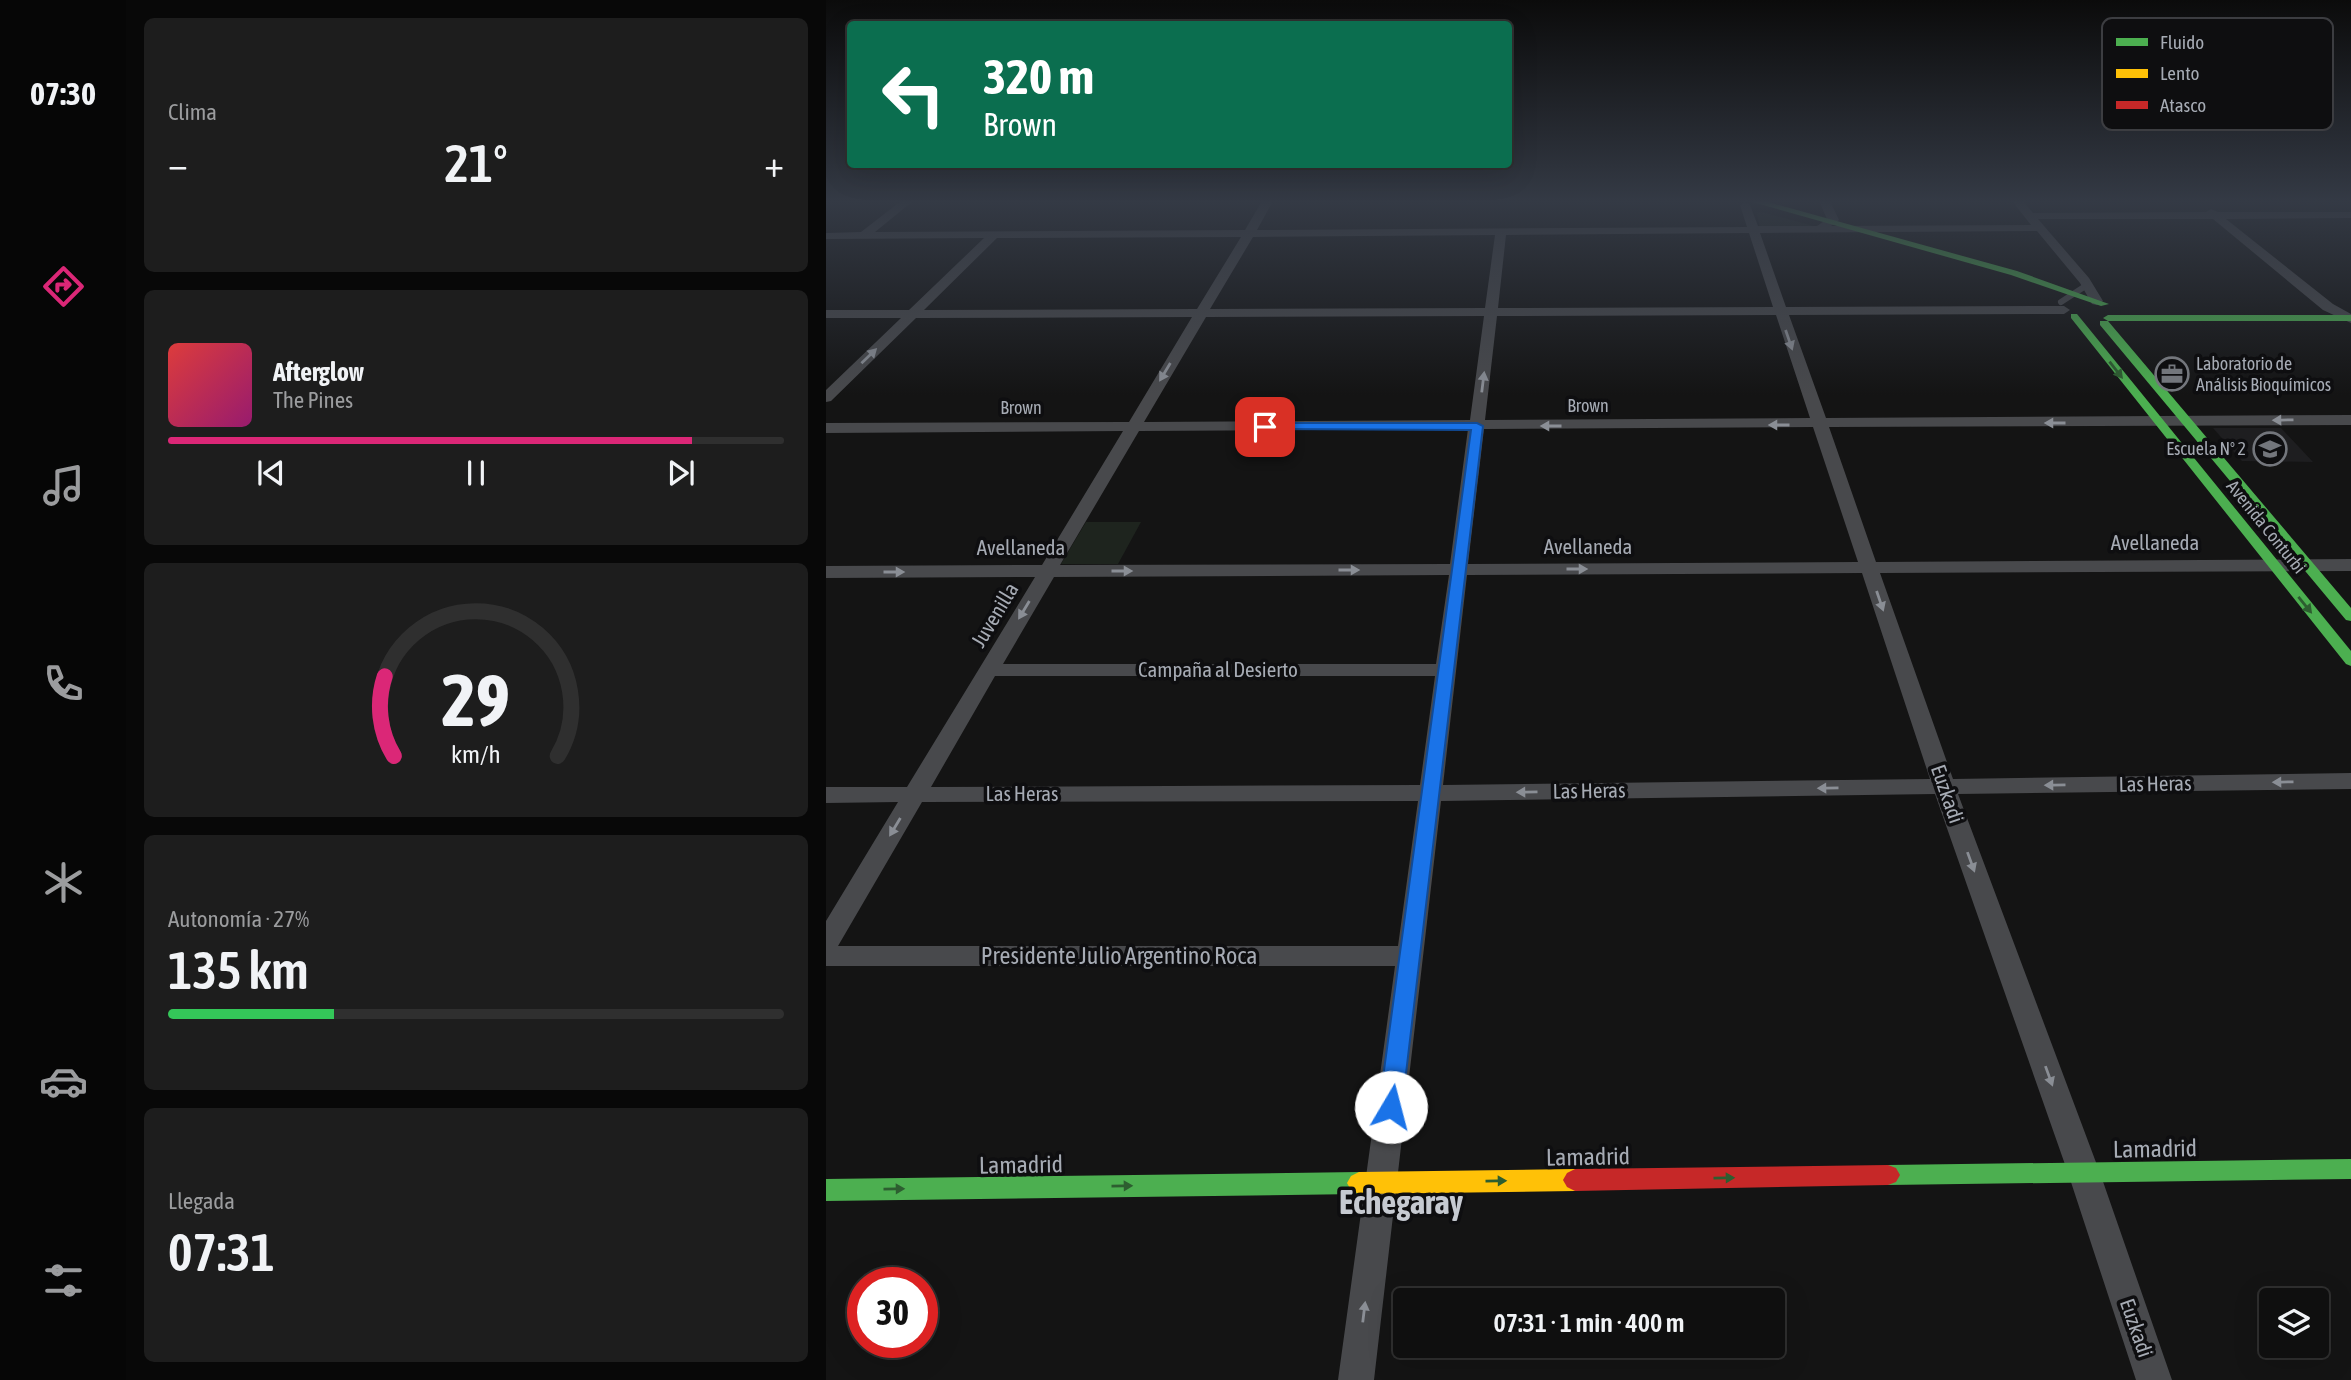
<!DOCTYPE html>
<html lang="es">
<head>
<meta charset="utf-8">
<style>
  :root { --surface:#0f0f0f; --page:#1d1d1d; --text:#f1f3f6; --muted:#9b9c9e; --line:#2f2f2f; --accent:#db2777 }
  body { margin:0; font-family:"Asap Condensed",sans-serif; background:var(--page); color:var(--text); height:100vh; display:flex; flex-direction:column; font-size:26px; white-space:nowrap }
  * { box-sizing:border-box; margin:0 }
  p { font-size:23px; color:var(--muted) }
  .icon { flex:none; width:38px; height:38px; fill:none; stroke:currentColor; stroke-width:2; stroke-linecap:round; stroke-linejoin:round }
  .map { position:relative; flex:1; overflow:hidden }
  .details { display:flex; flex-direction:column; gap:18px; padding:18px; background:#080808; width:700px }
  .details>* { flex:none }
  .top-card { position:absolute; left:21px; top:21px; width:665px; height:147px; border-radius:7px; box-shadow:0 7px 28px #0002,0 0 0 2px var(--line); background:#0b6e4f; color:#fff; overflow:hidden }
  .tools { position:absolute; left:1433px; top:1288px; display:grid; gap:14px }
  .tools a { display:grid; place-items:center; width:70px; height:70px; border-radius:7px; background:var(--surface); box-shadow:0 7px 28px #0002,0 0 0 2px var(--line); font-size:35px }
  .speed { position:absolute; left:21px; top:1267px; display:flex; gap:14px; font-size:35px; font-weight:700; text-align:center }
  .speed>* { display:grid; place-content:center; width:91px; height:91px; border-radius:50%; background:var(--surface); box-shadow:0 7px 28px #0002,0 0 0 2px var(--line); line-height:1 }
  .speed .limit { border:10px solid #d22; background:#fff; color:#111 }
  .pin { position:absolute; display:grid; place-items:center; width:60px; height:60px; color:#fff; margin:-30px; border-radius:14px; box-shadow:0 4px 10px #0006 }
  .me { position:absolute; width:77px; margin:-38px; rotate:8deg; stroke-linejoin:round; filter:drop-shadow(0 0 5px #0008) }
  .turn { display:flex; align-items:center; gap:24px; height:147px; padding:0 21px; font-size:32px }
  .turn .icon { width:91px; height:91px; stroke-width:2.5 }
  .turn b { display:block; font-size:49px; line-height:60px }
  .big { font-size:52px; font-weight:600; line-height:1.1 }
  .details .widget { flex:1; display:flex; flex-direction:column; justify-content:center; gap:10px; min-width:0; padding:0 24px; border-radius:10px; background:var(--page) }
  .details .dial { align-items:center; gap:0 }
  .dial svg { height:182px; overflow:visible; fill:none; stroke:var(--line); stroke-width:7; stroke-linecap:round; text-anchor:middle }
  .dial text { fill:var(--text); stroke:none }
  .song { display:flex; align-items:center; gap:21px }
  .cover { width:84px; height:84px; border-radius:10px; background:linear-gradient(135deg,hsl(0 70% 55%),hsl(320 70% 35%)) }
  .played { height:7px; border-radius:4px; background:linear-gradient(90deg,var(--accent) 85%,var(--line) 85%) }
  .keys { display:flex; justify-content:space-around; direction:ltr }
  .heat { display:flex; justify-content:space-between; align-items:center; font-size:38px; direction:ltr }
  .charge { height:10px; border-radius:5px; background:linear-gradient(90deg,#34c759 27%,var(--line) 0) }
  .trip { position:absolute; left:567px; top:1288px; width:392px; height:70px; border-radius:7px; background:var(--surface); box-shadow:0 7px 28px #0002,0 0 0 2px var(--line); font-weight:600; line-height:70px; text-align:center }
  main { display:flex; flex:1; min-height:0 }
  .tab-bar { display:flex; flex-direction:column; width:126px; justify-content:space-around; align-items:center; background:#060606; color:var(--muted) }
  .tab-bar .icon { width:49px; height:49px }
  .tab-bar .current { color:var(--accent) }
  .tab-bar b { font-size:32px; color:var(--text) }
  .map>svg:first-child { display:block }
</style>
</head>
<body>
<main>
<nav class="tab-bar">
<b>07:30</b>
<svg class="icon current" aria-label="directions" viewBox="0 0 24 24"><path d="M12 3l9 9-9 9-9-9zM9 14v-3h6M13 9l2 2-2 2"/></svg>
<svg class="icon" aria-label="music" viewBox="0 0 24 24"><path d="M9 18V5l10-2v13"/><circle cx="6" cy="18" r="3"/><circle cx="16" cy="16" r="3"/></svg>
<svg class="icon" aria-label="phone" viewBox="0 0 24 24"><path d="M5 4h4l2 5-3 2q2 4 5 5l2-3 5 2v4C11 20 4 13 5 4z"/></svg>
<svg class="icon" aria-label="climate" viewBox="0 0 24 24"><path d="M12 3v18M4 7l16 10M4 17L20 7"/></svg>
<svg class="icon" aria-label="car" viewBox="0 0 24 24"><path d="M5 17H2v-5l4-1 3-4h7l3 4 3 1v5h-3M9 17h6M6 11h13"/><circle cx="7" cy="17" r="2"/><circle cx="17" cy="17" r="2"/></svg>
<svg class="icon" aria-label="filters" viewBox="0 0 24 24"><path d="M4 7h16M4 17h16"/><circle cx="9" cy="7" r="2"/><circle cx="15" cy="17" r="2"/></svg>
</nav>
<section class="details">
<div class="widget"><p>Clima</p>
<div class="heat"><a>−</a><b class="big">21°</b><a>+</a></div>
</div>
<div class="widget">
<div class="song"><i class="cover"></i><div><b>Afterglow</b><p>The Pines</p></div></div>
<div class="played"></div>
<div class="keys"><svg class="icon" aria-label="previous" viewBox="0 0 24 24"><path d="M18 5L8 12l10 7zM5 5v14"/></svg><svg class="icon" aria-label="pause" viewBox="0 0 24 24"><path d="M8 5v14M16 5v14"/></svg><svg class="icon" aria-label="next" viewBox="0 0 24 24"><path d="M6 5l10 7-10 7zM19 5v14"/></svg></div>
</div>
<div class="widget dial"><svg viewBox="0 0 100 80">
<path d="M14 69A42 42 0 1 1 86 69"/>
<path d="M14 69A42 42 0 0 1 10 34" stroke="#db2777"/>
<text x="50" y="56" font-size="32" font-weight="700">29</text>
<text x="50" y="72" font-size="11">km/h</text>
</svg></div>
<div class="widget"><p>Autonomía · 27%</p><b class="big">135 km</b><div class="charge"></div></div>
<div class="widget"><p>Llegada</p><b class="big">07:31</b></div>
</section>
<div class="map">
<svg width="1525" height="1380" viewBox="0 0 1525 1380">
  <rect width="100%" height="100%" fill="#141414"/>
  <!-- built -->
  <path fill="#1e1e20" d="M1387,428H1455L1487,462L1416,461Z"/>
  <!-- green -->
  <path fill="#1e241e" d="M930,212H936L991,227L934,228Z
    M260,522H315L292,564H235Z"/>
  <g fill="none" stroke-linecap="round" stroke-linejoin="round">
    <!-- lane -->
    <path stroke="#48494c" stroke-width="6" d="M1235,302L1261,285"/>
    <!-- street -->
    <path fill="#48494c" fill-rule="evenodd" d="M75,201H87L49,232L419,230L436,201H447L431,230L921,227L914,205L919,202L924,205L932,226H991L1001,219L993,201H1004L1013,220L1005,226L1205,225L1186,201H1197L1207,213L1380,212L1385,209L1392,212H1525V218L1400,219L1507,304L1525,314V323L1497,310L1387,219H1212L1263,278L1277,301L1271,305L1266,304L1254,283L1211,231L934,233L960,307L1238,306L1244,310L1238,314L963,315L1000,418L1525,415V425L1003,427L1050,562L1525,559V571L1054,573L1127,779L1525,773V789L1132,794L1274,1173L1346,1380H1310L1242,1173L1109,794L615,801L548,1380H512L569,966H0V921L72,802L0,803V787H81L209,577L0,578V566L216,565L297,431L0,433V423L303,422L366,317L90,318L5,401L0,402V390L75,318H0V310H83L158,238L0,239V233L35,232ZM923,233L947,307L672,308L680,235ZM669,235L659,308L384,309L427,237ZM415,237L371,309L98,310L171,238ZM950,315L984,418L659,420L671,316ZM658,316L644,420L318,422L380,317ZM987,427L1032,562L642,564L658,429ZM642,429L624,564L234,565L313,431ZM1036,573L1104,779L617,785L641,575ZM623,575L610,664H177L228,577ZM169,676H609L594,785L105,787ZM592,801L572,946H12L96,802Z"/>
    <!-- fast -->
    <path fill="#4caf50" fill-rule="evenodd" d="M923,201H938L1191,271L1283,304L1275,306L1185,275Z
      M1245,314H1251L1525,651V666L1520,664L1245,318Z
      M1525,315V321H1282L1277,318L1282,315Z
      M1274,321H1282L1525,608V621L1520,620L1274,325Z
      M1525,1159V1179L1062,1185L1054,1182L1050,1175L1054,1168L1062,1165Z
      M533,1172L541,1176L545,1183L541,1190L533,1194L0,1201V1179Z"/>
    <!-- slow -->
    <path fill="#ffc107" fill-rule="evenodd" d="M749,1169L757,1173L761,1180L757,1187L749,1191L533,1194L525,1190L521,1183L525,1176L533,1172Z"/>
    <!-- jam -->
    <path fill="#c62828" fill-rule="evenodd" d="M1062,1165L1070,1168L1074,1175L1070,1182L1062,1185L749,1191L741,1187L737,1180L741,1173L749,1169Z"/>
  </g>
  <!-- one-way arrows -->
  <defs><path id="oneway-solid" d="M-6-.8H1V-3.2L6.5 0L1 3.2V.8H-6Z" transform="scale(1.75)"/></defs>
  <g fill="#8a8e95">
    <use href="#oneway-solid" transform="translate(963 340) rotate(71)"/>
    <use href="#oneway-solid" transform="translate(43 356) rotate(-44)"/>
    <use href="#oneway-solid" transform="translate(339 372) rotate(121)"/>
    <use href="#oneway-solid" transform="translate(657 382) rotate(-83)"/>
    <use href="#oneway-solid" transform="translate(1457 420) rotate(179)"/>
    <use href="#oneway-solid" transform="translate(1229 423) rotate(180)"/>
    <use href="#oneway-solid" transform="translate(953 425) rotate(180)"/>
    <use href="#oneway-solid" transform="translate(725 426) rotate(180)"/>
    <use href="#oneway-solid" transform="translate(751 569)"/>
    <use href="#oneway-solid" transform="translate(523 570)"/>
    <use href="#oneway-solid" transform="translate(296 571)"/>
    <use href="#oneway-solid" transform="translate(68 572)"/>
    <use href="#oneway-solid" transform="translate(1054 601) rotate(71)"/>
    <use href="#oneway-solid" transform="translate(198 610) rotate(121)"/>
    <use href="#oneway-solid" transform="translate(1457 782) rotate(179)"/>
    <use href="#oneway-solid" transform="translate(1229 785) rotate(179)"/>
    <use href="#oneway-solid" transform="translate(1002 788) rotate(179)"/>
    <use href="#oneway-solid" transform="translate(701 792) rotate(179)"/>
    <use href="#oneway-solid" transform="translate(69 827) rotate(121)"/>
    <use href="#oneway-solid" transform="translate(1145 862) rotate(70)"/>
    <use href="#oneway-solid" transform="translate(1223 1076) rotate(70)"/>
    <use href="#oneway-solid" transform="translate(538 1312) rotate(-83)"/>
  </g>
  <g fill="#2d5e30">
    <use href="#oneway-solid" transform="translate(1290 370) rotate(52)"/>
    <use href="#oneway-solid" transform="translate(1479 605) rotate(51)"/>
    <use href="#oneway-solid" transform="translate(898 1178) rotate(-1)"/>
    <use href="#oneway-solid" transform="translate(670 1181) rotate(-1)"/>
    <use href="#oneway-solid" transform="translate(296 1186) rotate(-1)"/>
    <use href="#oneway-solid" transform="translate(68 1189) rotate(-1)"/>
  </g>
  <!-- sky -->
  <linearGradient id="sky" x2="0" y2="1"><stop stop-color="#0b0b0b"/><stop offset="0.51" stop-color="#343a45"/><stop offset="1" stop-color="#343a45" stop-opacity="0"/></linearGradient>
  <rect width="1525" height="395" fill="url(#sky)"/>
  <!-- route -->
  <path fill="#1a73e8" stroke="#114b97" stroke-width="2" d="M439,423H651L657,426L576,1107L573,1114L565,1117L557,1114L553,1107L645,430L435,429V424Z"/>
  <!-- icons -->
  <defs>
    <symbol id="office-ring" viewBox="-11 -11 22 22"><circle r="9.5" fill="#0e0e10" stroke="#73767c" stroke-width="1.5"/><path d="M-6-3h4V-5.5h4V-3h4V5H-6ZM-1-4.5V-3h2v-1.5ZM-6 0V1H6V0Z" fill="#73767c"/></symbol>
    <symbol id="school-ring" viewBox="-11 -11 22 22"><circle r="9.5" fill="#0e0e10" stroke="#73767c" stroke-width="1.5"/><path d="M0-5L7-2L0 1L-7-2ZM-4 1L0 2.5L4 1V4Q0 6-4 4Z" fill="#73767c"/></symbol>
  </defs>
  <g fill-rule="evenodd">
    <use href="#office-ring" x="1327" y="355" width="38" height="38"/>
    <use href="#school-ring" x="1425" y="430" width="38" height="38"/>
  </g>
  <g text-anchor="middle" stroke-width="7" stroke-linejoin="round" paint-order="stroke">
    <!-- far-poi labels -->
    <g font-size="18" fill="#a6abb4" stroke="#0e0e10" text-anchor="start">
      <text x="1370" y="370">Laboratorio de<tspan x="1370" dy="21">Análisis Bioquímicos</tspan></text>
      <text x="1420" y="455" text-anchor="end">Escuela N° 2</text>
    </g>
    <!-- far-street labels -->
    <g font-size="18" fill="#a6abb4" stroke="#0e0e10">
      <text x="762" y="412">Brown</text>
      <text x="195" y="414">Brown</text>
      <text transform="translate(1440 527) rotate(51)" y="6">Avenida Conturbi</text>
    </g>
    <!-- street labels -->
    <g font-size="21" fill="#a6abb4" stroke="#0e0e10">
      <text x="1329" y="550">Avellaneda</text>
      <text x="762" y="554">Avellaneda</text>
      <text x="195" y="555">Avellaneda</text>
      <text transform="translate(169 615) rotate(-59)" y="7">Juvenilla</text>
      <text x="392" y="677">Campaña al Desierto</text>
      <text transform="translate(1329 784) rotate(-1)" y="7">Las Heras</text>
      <text transform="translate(763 791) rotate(-1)" y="7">Las Heras</text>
      <text x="196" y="801">Las Heras</text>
      <text transform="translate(1121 794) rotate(71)" y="7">Euzkadi</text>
      <text transform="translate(1310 1328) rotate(71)" y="7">Euzkadi</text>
    </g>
    <!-- near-street labels -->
    <g font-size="24" fill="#a6abb4" stroke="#0e0e10">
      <text x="293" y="964">Presidente Julio Argentino Roca</text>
      <text transform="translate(1329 1149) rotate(-1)" y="8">Lamadrid</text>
      <text transform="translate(762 1157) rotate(-1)" y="8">Lamadrid</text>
      <text transform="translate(195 1165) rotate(-1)" y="8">Lamadrid</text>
    </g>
    <!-- near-district labels -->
    <g font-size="33" font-weight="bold" fill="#c6cad1" stroke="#0e0e10">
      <text x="575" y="1214">Echegaray</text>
    </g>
  </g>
  <!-- legend -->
  <rect x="1276" y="18" width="231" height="112" rx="10" fill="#0e0e10" stroke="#3c3d41" stroke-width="2"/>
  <rect x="1290" y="38" width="32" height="8" fill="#4caf50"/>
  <rect x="1290" y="69" width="32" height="9" fill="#ffc107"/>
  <rect x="1290" y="101" width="32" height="8" fill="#c62828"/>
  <g font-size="19" fill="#a6abb4">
    <text x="1334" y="49">Fluido</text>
    <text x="1334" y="80">Lento</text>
    <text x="1334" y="112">Atasco</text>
  </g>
</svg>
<div class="tools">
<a><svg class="icon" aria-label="layers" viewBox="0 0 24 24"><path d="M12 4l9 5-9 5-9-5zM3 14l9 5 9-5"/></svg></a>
</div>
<div class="speed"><div class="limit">30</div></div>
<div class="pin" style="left:439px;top:427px;background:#d93025"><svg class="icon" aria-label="arrive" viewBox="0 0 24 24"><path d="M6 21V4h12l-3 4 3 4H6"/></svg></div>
<svg class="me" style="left:565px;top:1107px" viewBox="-20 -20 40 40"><circle r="19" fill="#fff"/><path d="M0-13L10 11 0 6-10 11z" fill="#1a73e8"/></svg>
<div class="trip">07:31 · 1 min · 400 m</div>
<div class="top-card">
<div class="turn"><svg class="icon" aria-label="left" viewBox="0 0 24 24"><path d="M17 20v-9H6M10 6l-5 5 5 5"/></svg><div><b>320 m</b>Brown</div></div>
</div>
</div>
</main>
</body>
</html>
